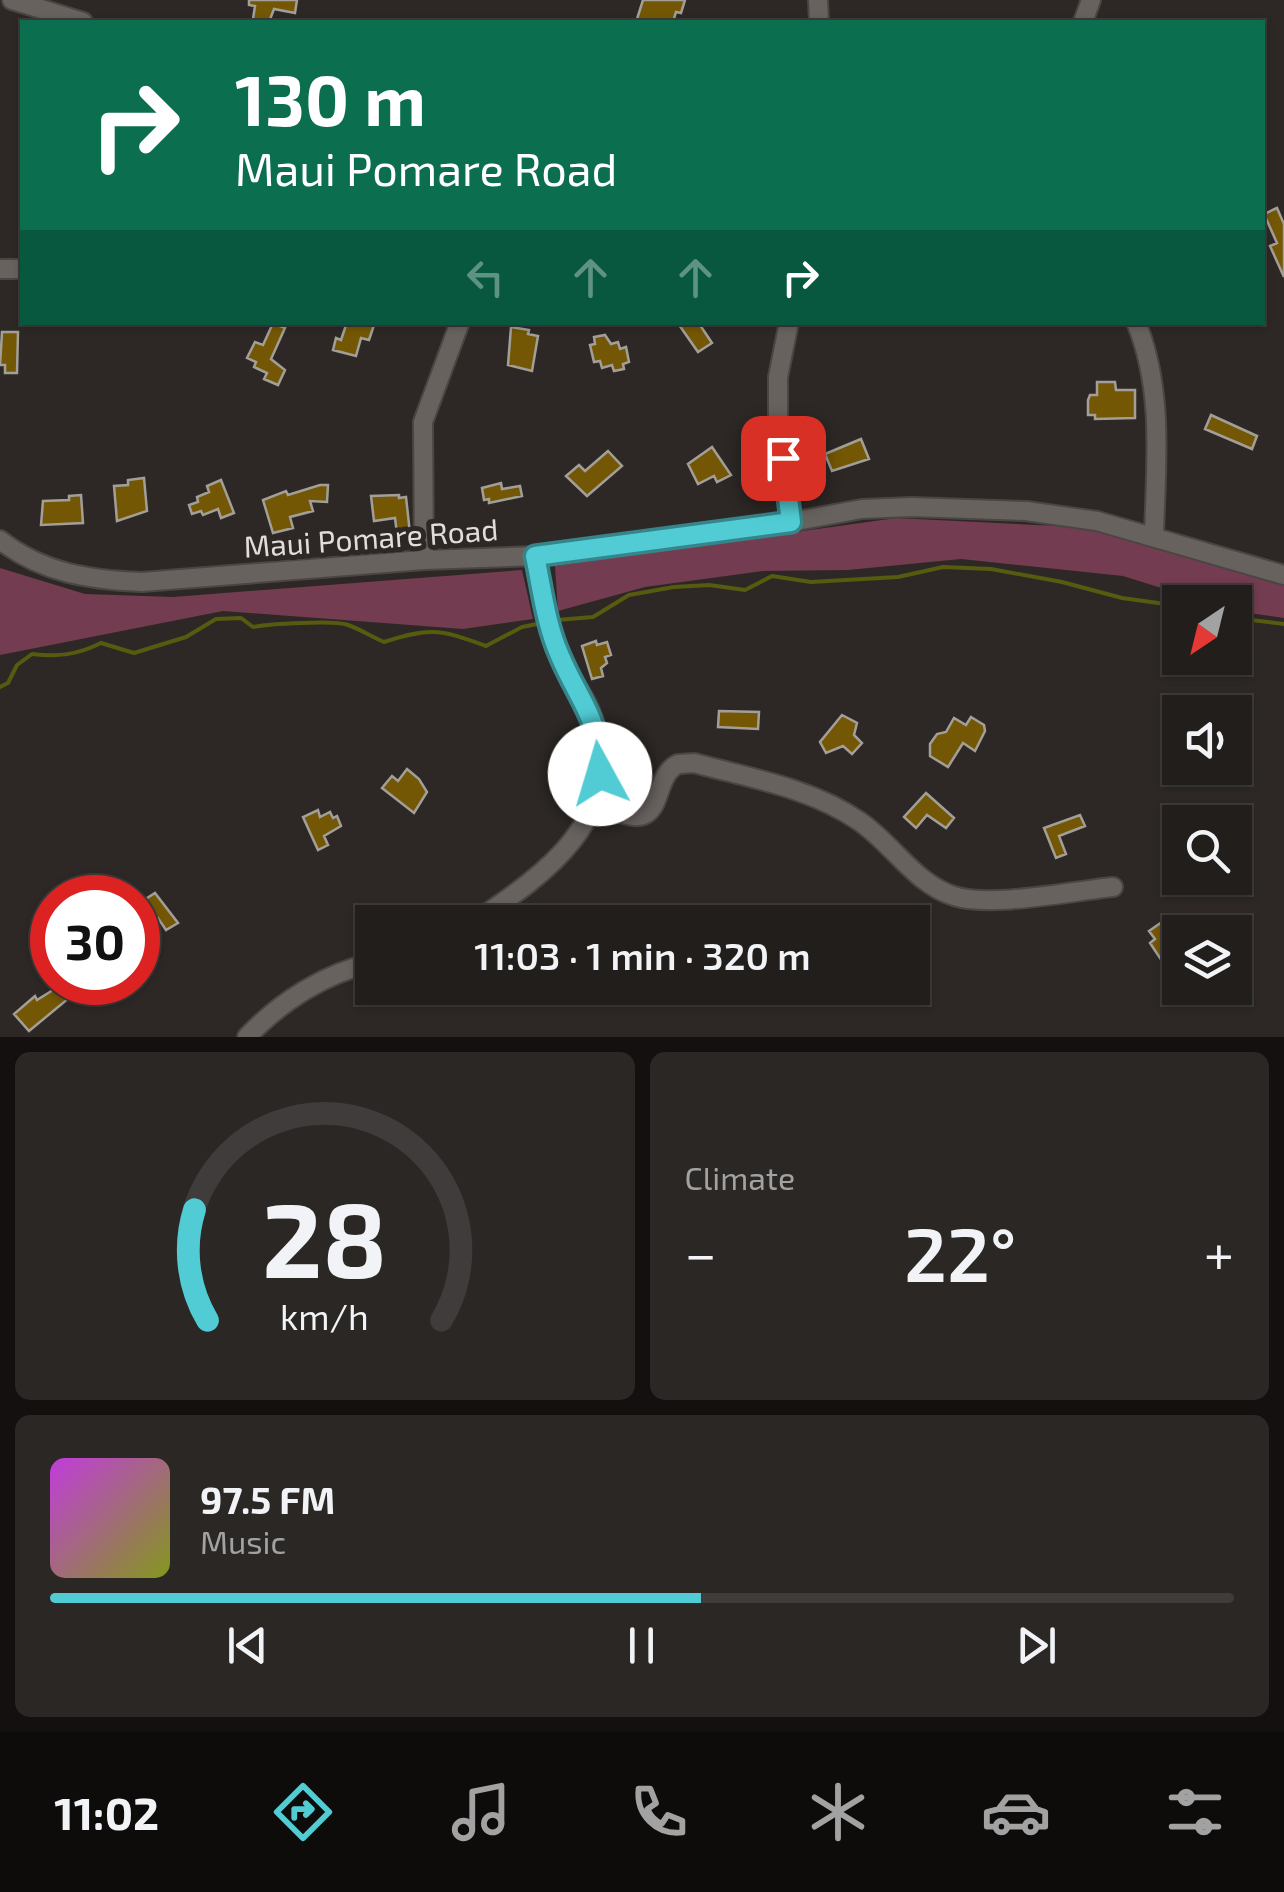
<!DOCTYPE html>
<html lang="en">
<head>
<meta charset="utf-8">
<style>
  :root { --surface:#221e1c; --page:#2a2725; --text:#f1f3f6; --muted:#a2a2a3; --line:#3f3c3b; --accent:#51ccd4 }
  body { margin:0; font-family:"Exo 2",sans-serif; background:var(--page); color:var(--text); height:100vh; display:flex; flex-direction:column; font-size:38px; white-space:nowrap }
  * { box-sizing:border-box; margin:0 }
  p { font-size:32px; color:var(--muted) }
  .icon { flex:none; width:55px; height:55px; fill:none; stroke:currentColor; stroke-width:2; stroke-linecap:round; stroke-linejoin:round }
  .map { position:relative; height:1037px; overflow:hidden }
  .panel { display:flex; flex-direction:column; gap:15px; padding:15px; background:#13100f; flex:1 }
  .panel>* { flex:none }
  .guide { position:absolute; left:20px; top:20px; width:1245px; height:305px; border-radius:0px; box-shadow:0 2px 8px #0004,0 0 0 2px var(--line); background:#0b6e4f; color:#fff; overflow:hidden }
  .needle { width:65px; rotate:215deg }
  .buttons { position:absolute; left:1162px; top:585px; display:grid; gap:20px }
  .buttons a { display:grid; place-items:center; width:90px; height:90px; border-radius:0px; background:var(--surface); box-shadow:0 2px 8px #0004,0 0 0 2px var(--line); font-size:50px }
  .speed { position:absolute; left:30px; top:875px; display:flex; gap:20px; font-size:50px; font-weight:700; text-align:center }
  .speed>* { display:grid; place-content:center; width:130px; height:130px; border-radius:50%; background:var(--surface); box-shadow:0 2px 8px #0004,0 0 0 2px var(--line); line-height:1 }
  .speed .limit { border:15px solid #d22; background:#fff; color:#111 }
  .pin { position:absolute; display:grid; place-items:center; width:85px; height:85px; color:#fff; margin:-42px; border-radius:20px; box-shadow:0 5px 15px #0006 }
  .me { position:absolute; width:110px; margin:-55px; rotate:354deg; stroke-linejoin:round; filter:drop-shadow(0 0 8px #0008) }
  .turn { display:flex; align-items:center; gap:35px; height:210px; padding:0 50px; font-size:45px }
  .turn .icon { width:130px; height:130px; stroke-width:2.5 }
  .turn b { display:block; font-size:70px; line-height:85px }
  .lanes { display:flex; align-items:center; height:95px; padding:0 50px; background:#0003; justify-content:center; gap:50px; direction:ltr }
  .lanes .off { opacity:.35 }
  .big { font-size:75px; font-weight:600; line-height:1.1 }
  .panel .card { flex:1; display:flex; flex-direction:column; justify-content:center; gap:15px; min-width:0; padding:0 35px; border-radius:15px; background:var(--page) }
  .panel .dial { align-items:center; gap:0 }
  .dial svg { height:260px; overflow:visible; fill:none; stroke:var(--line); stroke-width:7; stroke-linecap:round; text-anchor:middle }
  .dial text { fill:var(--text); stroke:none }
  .song { display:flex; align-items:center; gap:30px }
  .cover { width:120px; height:120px; border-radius:15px; background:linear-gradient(135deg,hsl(290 70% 55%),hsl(70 70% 35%)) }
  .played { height:10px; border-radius:5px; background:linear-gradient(90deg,var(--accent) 55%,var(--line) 55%) }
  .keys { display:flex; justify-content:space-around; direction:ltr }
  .heat { display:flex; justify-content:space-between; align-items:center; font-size:55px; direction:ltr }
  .panel .tiles { flex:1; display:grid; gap:15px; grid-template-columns:1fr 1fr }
  .card:last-child { grid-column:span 2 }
  .trip { position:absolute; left:355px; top:905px; width:575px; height:100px; border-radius:0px; background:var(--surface); box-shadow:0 2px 8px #0004,0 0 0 2px var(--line); font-weight:600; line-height:100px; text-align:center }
  .dock { display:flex; height:160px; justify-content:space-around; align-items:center; background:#0e0c0b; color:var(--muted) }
  .dock .icon { width:70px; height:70px }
  .dock .active { color:var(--accent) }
  .dock b { font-size:45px; color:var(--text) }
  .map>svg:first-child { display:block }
</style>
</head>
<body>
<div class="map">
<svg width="1284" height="1037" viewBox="0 0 1284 1037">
  <rect width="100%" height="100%" fill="#2d2825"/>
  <!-- green -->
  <path fill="#733c50" d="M896,518L1097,528L1284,584V618L1235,611V602H1206L1123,576L961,559L848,570L763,571L645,587L558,611L555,566Z
    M0,568L85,594L173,597L522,570L533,619L463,629L223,611L0,655Z"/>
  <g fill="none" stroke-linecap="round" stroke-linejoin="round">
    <!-- stream -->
    <path stroke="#565b0f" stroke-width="4" d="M1235,618L1284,624
      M557,620L593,617L629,595L674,587L709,585L745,590L772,576L811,582L898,577L943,567L991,569L1062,582L1122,598L1180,606
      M0,687L8,683L17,665L32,654C58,657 77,655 101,643L134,653L186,637L216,619L241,618L253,627C269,624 334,620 348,625C360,629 372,637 384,642C430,627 440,629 486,646L522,627L542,623"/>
  </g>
  <!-- building -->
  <path fill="#745705" stroke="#a29f99" stroke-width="2.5" d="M249,0H297L295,13L274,9L269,22L253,19L255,6L249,5Z
    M643,0H685L681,13L676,12L673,22L637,19Z
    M1277,208L1284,224V277L1270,246L1277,243L1264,214Z
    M347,322L374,325L369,340L361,338L356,356L333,350L336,338L341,340Z
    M677,322H698L712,343L698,352Z
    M273,323L285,328L271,359L285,370L278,385L264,379L267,373L254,367L256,362L247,358L255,342L263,345Z
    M511,327L529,330L528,334L538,336L532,371L508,365Z
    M2,332H18L17,373H5V365H0Z
    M605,335L611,344L618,342L620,349L626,347L629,362L623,364L624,369L614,371L612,365L602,368L600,361L594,362L590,345L595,344L594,337Z
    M1097,382H1115L1116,390H1135V418L1095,419V415H1088V400L1090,395H1097Z
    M1211,415L1257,436L1252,449L1205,429Z
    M861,439L869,459L832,471L825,454Z
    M712,447L731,475L717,482L714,476L698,484L688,464Z
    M608,451L622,466L587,496L566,476L579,465L585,471Z
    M144,478L147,511L117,521L114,486L128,485V480Z
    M221,480L234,513L221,518L218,509L203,515L201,511L192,514L189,505L198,502L197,497L209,492L207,486Z
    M501,483L502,489L520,486L522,496L489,503V499L484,500L482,488Z
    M320,485H328L327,502L310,501L313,511L290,517L293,528L273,533L263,500L286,491L288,495Z
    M81,495L83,523L41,525L43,501L69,500V496Z
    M399,495V498L406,497L410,533L397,534L395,518L374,521L371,496Z
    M596,641L597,645L607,642L611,655L605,657L607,663L601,668L603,676L592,679L582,646Z
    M719,711L759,712L758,729L718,727Z
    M842,715L857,723L854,735L862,743L852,754L843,746L826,753L820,742Z
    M971,717L984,725L985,731L975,751L963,743L948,767L930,756V744L937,734L946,732L954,718L966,725Z
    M407,769L419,779L427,792L414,813L382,788L392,776L398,781Z
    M926,793L954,818L946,828L927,815L916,828L904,817Z
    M318,810L320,817L330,812L333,818L337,816L341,826L324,836L328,845L318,850L303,817Z
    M1080,815L1085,826L1059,836L1066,854L1056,858L1044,828Z
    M155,893L178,923L166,930L158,918L138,932V904Z
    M1162,922L1180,949V961L1168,970L1150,943L1155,939L1149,931Z
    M61,985L69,998L29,1031L14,1014L35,996L37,1000Z"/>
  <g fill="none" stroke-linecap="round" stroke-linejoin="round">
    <defs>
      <path id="minor" d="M12,0L83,22
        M818,0L819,22
        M1083,22L1091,0
        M0,269H22
        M789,322L778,377V426L791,522
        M1136,322C1164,390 1156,464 1154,535
        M0,540C42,573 90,580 142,582L424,560L535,556L791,522L862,509L912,507L1026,511L1097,521L1284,575
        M424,560L423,422L460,322
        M594,800C673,847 646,779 678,764C680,764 692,763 694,763C750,778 811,788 859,821C892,843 915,884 954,896C990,908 1073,891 1113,887
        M474,922C545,874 624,821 594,722C587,697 568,677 559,653C547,622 542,588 535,556
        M247,1037C280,1002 325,973 372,963"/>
    </defs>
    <!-- minor casing -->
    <use href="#minor" stroke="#4a4643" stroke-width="22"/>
    <!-- minor -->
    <use href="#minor" stroke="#68625f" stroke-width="18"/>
  </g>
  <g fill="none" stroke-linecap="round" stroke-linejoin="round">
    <defs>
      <path id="route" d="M600,774C600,717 581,705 560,656C546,625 542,589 535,556L791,522L783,458"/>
    </defs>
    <!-- route casing -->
    <use href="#route" stroke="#35858a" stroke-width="25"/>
    <!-- route -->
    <use href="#route" stroke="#51ccd4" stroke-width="18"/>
  </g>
  <g text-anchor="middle" stroke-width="10" stroke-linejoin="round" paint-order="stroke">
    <!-- street labels -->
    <g font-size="30" fill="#e0dddb" stroke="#2d2825">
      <text transform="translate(371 539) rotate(-4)" y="10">Maui Pomare Road</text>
    </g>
  </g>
</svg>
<div class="buttons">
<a><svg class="needle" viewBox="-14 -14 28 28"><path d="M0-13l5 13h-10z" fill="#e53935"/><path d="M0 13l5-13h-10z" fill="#a2a2a3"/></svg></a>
<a><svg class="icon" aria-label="sound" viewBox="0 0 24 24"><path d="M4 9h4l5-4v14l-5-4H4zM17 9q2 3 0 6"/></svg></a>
<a><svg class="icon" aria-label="search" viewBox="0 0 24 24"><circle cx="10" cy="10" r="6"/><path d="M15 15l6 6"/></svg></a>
<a><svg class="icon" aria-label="layers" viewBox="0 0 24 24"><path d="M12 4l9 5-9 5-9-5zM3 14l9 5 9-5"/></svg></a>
</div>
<div class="speed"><div class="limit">30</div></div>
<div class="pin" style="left:783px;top:458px;background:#d93025"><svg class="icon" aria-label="arrive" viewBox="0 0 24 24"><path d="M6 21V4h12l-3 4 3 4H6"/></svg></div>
<svg class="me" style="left:600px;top:774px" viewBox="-20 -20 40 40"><circle r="19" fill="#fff"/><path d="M0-13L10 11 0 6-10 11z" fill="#51ccd4"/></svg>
<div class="trip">11:03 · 1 min · 320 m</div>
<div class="guide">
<div class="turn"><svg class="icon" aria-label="right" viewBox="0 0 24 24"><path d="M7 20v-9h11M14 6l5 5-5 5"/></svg><div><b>130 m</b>Maui Pomare Road</div></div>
<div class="lanes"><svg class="icon off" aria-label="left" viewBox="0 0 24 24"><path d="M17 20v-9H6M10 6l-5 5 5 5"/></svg><svg class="icon off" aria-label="ahead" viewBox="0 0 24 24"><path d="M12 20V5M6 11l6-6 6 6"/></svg><svg class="icon off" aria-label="ahead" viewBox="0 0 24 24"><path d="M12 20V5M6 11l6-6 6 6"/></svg><svg class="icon" aria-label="right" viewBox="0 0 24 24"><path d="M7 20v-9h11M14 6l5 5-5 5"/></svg></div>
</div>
</div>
<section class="panel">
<div class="tiles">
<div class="card dial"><svg viewBox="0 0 100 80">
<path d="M14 69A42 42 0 1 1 86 69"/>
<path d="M14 69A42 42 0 0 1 10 35" stroke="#51ccd4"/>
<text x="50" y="56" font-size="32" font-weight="700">28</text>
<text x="50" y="72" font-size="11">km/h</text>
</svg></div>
<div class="card"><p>Climate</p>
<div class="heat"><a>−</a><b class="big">22°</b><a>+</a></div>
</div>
<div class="card">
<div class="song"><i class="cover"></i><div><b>97.5 FM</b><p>Music</p></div></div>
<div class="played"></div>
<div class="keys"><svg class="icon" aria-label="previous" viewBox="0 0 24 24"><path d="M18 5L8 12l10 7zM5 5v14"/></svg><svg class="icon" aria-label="pause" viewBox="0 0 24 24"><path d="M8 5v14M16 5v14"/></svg><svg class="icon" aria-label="next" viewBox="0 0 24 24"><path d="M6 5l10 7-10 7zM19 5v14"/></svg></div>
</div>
</div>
</section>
<nav class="dock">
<b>11:02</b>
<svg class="icon active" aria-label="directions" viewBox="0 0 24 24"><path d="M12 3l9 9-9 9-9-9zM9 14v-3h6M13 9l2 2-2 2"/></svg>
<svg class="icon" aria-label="music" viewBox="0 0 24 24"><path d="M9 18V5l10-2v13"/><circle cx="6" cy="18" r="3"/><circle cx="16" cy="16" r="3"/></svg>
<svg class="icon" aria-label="phone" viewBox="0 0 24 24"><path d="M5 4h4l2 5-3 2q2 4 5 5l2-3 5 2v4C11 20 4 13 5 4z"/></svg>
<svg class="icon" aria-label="climate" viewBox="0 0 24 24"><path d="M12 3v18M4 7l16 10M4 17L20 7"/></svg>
<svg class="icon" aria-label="car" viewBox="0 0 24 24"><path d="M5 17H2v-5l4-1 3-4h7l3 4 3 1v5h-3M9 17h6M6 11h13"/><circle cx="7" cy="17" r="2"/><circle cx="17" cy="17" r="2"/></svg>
<svg class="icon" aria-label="filters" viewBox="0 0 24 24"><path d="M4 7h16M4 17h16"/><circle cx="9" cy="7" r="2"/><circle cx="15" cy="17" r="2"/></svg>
</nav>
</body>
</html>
